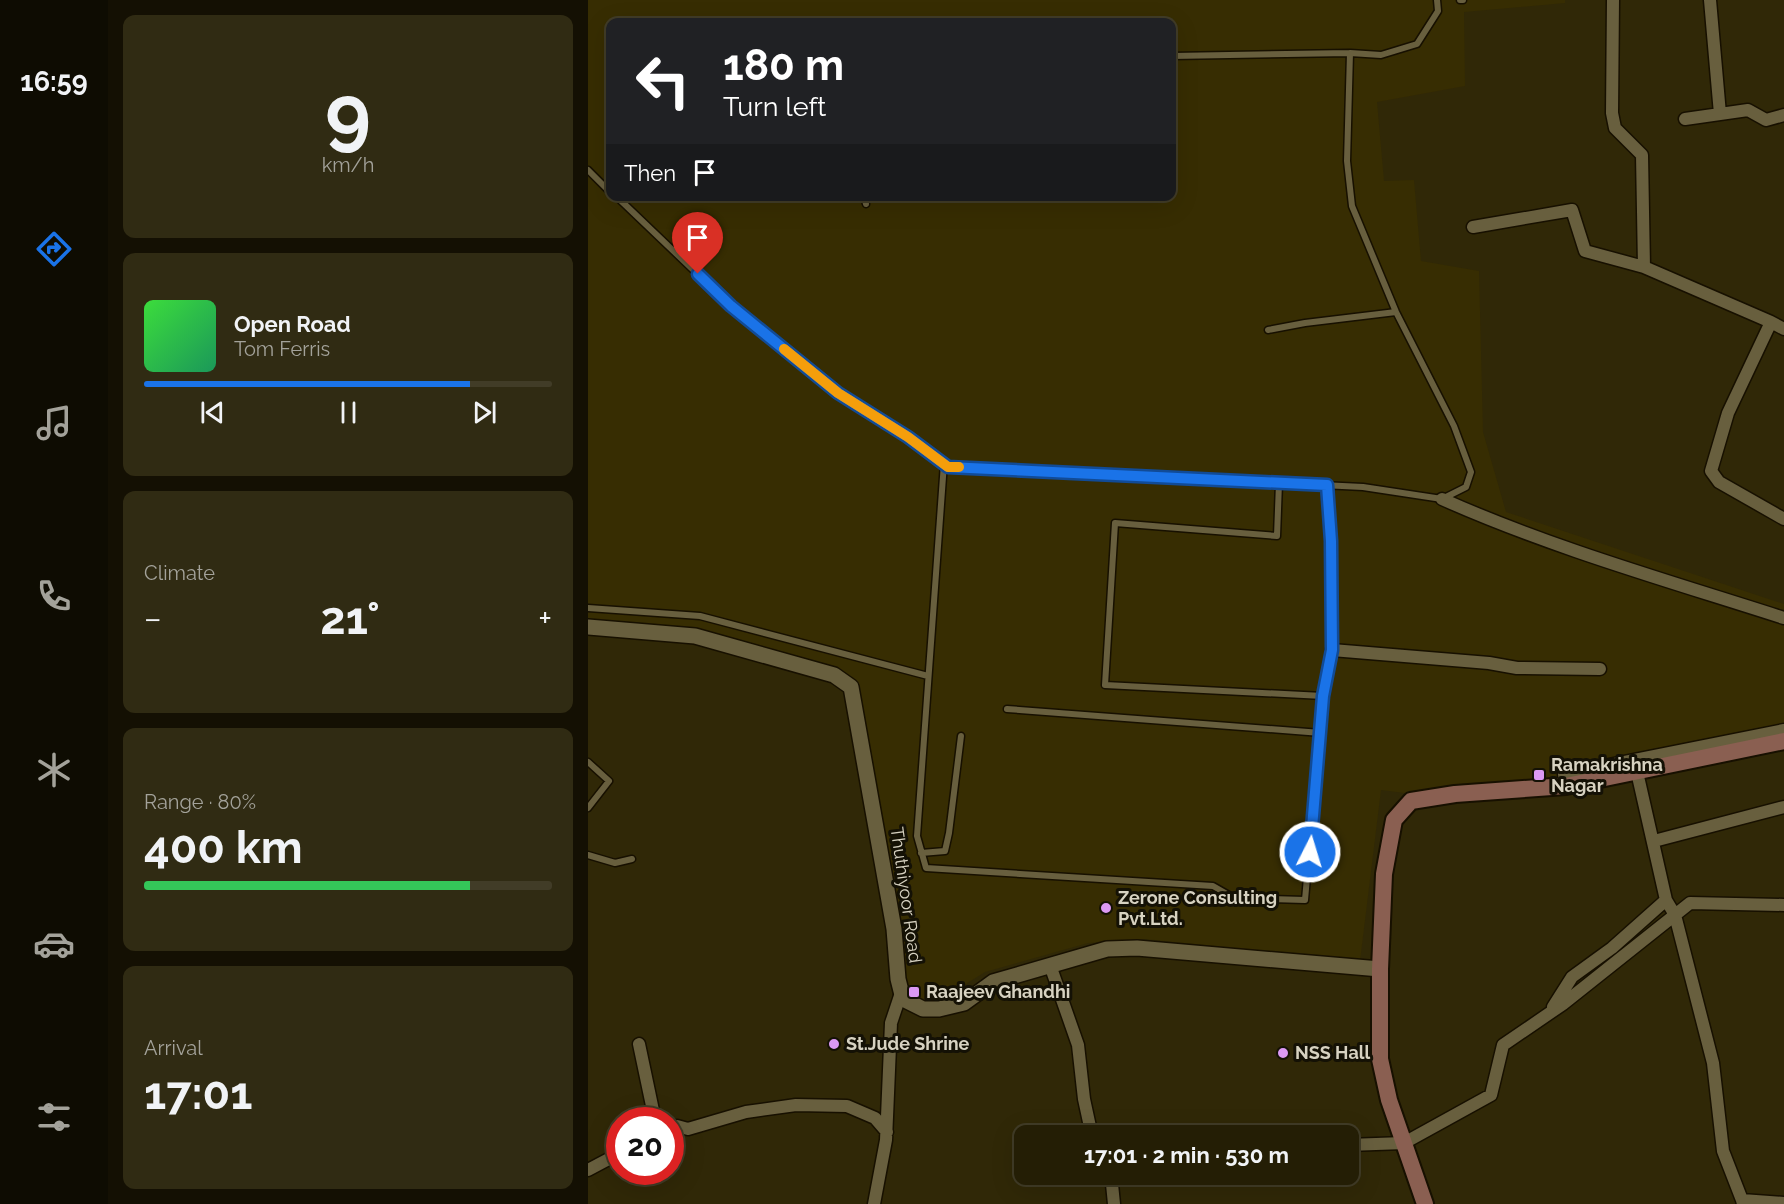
<!DOCTYPE html>
<html lang="en">
<head>
<meta charset="utf-8">
<style>
  :root { --surface:#241e05; --page:#302b13; --text:#f1f3f6; --muted:#a3a29a; --line:#413c27; --accent:#1a73e8 }
  body { margin:0; font-family:Raleway,sans-serif; background:var(--page); color:var(--text); height:100vh; display:flex; flex-direction:column; font-size:22px; white-space:nowrap }
  * { box-sizing:border-box; margin:0 }
  p { font-size:20px; color:var(--muted) }
  .icon { flex:none; width:33px; height:33px; fill:none; stroke:currentColor; stroke-width:2; stroke-linecap:round; stroke-linejoin:round }
  .map { position:relative; flex:1; overflow:hidden }
  .panel { display:flex; flex-direction:column; gap:15px; padding:15px; background:#141003; width:480px }
  .panel>* { flex:none }
  .banner { position:absolute; left:18px; top:18px; width:570px; height:183px; border-radius:12px; box-shadow:0 6px 24px #0002,0 0 0 2px var(--line); background:#202124; color:#fff; overflow:hidden }
  .speed { position:absolute; left:18px; top:1107px; display:flex; gap:12px; font-size:30px; font-weight:700; text-align:center }
  .speed>* { display:grid; place-content:center; width:78px; height:78px; border-radius:50%; background:var(--surface); box-shadow:0 6px 24px #0002,0 0 0 2px var(--line); line-height:1 }
  .speed .limit { border:9px solid #d22; background:#fff; color:#111 }
  .pin { position:absolute; display:grid; place-items:center; width:51px; height:51px; color:#fff; margin:-62px -26px; border-radius:50% 50% 50% 0; rotate:-45deg; box-shadow:0 0 6px #0007 }
  .pin .icon { rotate:45deg }
  .me { position:absolute; width:66px; margin:-33px; rotate:5deg; stroke-linejoin:round; filter:drop-shadow(0 0 4px #0008) }
  .turn { display:flex; align-items:center; gap:21px; height:126px; padding:0 18px; font-size:27px }
  .turn .icon { width:78px; height:78px; stroke-width:2.5 }
  .turn b { display:block; font-size:42px; line-height:51px }
  .then { display:flex; align-items:center; height:57px; padding:0 18px; background:#0003; gap:12px; font-size:22px }
  .big { font-size:45px; font-weight:700; line-height:1.1 }
  .panel .tile { flex:1; display:flex; flex-direction:column; justify-content:center; gap:9px; min-width:0; padding:0 21px; border-radius:12px; background:var(--page) }
  .panel .dial { align-items:center; gap:0 }
  .dial b { font-size:78px; line-height:1 }
  .song { display:flex; align-items:center; gap:18px }
  .cover { width:72px; height:72px; border-radius:9px; background:linear-gradient(135deg,hsl(120 70% 55%),hsl(150 70% 35%)) }
  .played { height:6px; border-radius:3px; background:linear-gradient(90deg,var(--accent) 80%,var(--line) 80%) }
  .keys { display:flex; justify-content:space-around; direction:ltr }
  .heat { display:flex; justify-content:space-between; align-items:center; font-size:33px; direction:ltr }
  .charge { height:9px; border-radius:4px; background:linear-gradient(90deg,#34c759 80%,var(--line) 0) }
  .trip { position:absolute; left:426px; top:1125px; width:345px; height:60px; border-radius:12px; background:var(--surface); box-shadow:0 6px 24px #0002,0 0 0 2px var(--line); font-weight:700; line-height:60px; text-align:center }
  main { display:flex; flex:1; min-height:0 }
  .tab-bar { display:flex; flex-direction:column; width:108px; justify-content:space-around; align-items:center; background:#0e0c02; color:var(--muted) }
  .tab-bar .icon { width:42px; height:42px }
  .tab-bar .selected { color:var(--accent) }
  .tab-bar b { font-size:27px; color:var(--text) }
  .map>svg:first-child { display:block }
</style>
</head>
<body>
<main>
<nav class="tab-bar">
<b>16:59</b>
<svg class="icon selected" aria-label="directions" viewBox="0 0 24 24"><path d="M12 3l9 9-9 9-9-9zM9 14v-3h6M13 9l2 2-2 2"/></svg>
<svg class="icon" aria-label="music" viewBox="0 0 24 24"><path d="M9 18V5l10-2v13"/><circle cx="6" cy="18" r="3"/><circle cx="16" cy="16" r="3"/></svg>
<svg class="icon" aria-label="phone" viewBox="0 0 24 24"><path d="M5 4h4l2 5-3 2q2 4 5 5l2-3 5 2v4C11 20 4 13 5 4z"/></svg>
<svg class="icon" aria-label="climate" viewBox="0 0 24 24"><path d="M12 3v18M4 7l16 10M4 17L20 7"/></svg>
<svg class="icon" aria-label="car" viewBox="0 0 24 24"><path d="M5 17H2v-5l4-1 3-4h7l3 4 3 1v5h-3M9 17h6M6 11h13"/><circle cx="7" cy="17" r="2"/><circle cx="17" cy="17" r="2"/></svg>
<svg class="icon" aria-label="filters" viewBox="0 0 24 24"><path d="M4 7h16M4 17h16"/><circle cx="9" cy="7" r="2"/><circle cx="15" cy="17" r="2"/></svg>
</nav>
<section class="panel">
<div class="tile dial"><b>9</b><p>km/h</p></div>
<div class="tile">
<div class="song"><i class="cover"></i><div><b>Open Road</b><p>Tom Ferris</p></div></div>
<div class="played"></div>
<div class="keys"><svg class="icon" aria-label="previous" viewBox="0 0 24 24"><path d="M18 5L8 12l10 7zM5 5v14"/></svg><svg class="icon" aria-label="pause" viewBox="0 0 24 24"><path d="M8 5v14M16 5v14"/></svg><svg class="icon" aria-label="next" viewBox="0 0 24 24"><path d="M6 5l10 7-10 7zM19 5v14"/></svg></div>
</div>
<div class="tile"><p>Climate</p>
<div class="heat"><a>−</a><b class="big">21°</b><a>+</a></div>
</div>
<div class="tile"><p>Range · 80%</p><b class="big">400 km</b><div class="charge"></div></div>
<div class="tile"><p>Arrival</p><b class="big">17:01</b></div>
</section>
<div class="map">
<svg width="1196" height="1204" viewBox="0 0 1196 1204">
  <rect width="100%" height="100%" fill="#302807"/>
  <!-- built -->
  <path fill="#372d02" fill-rule="evenodd" d="M0,0H977V3L876,12L877,86L789,102L796,181L826,180L833,261L891,271L895,432L918,512L1196,604V734L981,780L840,796L793,790L772,961L557,939L500,943L397,972L357,997L328,999L318,990L266,678L99,630L0,622ZM22,22H584V196H22Z"/>
  <g fill="none" stroke-linecap="round" stroke-linejoin="round">
    <defs>
      <path id="service" d="M872,0H875
        M584,56L762,53
        M0,170L22,192
        M28,196L143,306L250,393L320,437L360,467L775,487L854,499L878,487L883,472L866,426L808,312L764,206L759,161L762,53L793,55L829,44L850,11L849,0
        M276,196L278,204
        M680,330L717,323L808,312
        M356,463L329,836L338,868L625,886L646,898L717,900L735,696L744,650L743,541L739,485
        M691,483L689,536L527,523L517,685L735,696
        M0,608L112,616L340,676
        M419,709L733,733
        M0,762L21,781L0,808
        M333,853L357,851L361,833L373,736
        M0,855L27,863L44,859"/>
      <path id="minor" d="M1025,0L1024,113L1027,128L1054,155L1056,267L1183,322L1140,413L1123,471L1131,482L1196,519
        M1122,0L1132,114
        M1097,119L1160,110L1178,120L1196,115
        M885,227L984,210L997,251L1056,267
        M1183,322L1196,329
        M854,499C964,548 1081,581 1196,618
        M744,650L901,663L929,668L1012,669
        M1049,772L1078,900L1087,915L1125,1063L1135,1151L1154,1200
        M978,786L976,774L1196,730
        M1066,841L1196,807
        M462,965L490,1045L496,1099L504,1136
        M965,1007L984,977L1024,948L1078,900
        M51,1044L67,1120
        M82,1128L89,1126L100,1129L158,1112L208,1105L259,1106L287,1118L299,1132
        M760,1145L816,1143L903,1095L915,1045L975,1004L1102,903L1196,905
        M0,1170L32,1153
        M523,1174L526,1204
        M286,1204L298,1140L303,1023L313,993
        M1155,1204L1154,1200L1196,1203"/>
      <path id="tertiary" d="M0,627L107,636L246,675L263,687L306,929L310,979L315,999L335,1009H351L376,1003L405,982L519,949L549,948L792,969"/>
      <path id="secondary" d="M837,1204L801,1100L792,1059V969L796,874L806,820L823,801L867,794L978,786L1196,741"/>
    </defs>
    <!-- service casing -->
    <use href="#service" stroke="#171000" stroke-width="9"/>
    <!-- minor casing -->
    <use href="#minor" stroke="#171000" stroke-width="15"/>
    <!-- tertiary casing -->
    <use href="#tertiary" stroke="#171000" stroke-width="18"/>
    <!-- secondary casing -->
    <use href="#secondary" stroke="#171000" stroke-width="20"/>
    <!-- service -->
    <use href="#service" stroke="#685f3e" stroke-width="6"/>
    <!-- minor -->
    <use href="#minor" stroke="#685f3e" stroke-width="12"/>
    <!-- tertiary -->
    <use href="#tertiary" stroke="#685f3e" stroke-width="15"/>
    <!-- secondary -->
    <use href="#secondary" stroke="#8a5f51" stroke-width="16"/>
  </g>
  <g fill="none" stroke-linecap="round" stroke-linejoin="round">
    <defs>
      <path id="route" d="M110,274L143,306L250,393L320,437L360,467L739,485L743,541L744,650L735,696L722,852"/>
    </defs>
    <!-- route casing -->
    <use href="#route" stroke="#114b97" stroke-width="15"/>
    <!-- route -->
    <use href="#route" stroke="#1a73e8" stroke-width="10"/>
    <!-- slow -->
    <path stroke="#f59e0b" stroke-width="10" d="M196,349L250,393L320,437L360,467H371"/>
  </g>
  <!-- markers -->
  <g fill="#dc99f4" stroke="#141105" stroke-width="2">
    <rect x="945" y="769" width="12" height="12" rx="3"/>
    <circle cx="518" cy="908" r="6"/>
    <rect x="320" y="986" width="12" height="12" rx="3"/>
    <circle cx="246" cy="1044" r="6"/>
    <circle cx="695" cy="1053" r="6"/>
  </g>
  <g text-anchor="middle" stroke-width="6" stroke-linejoin="round" paint-order="stroke">
    <!-- poi labels -->
    <g font-size="18" font-weight="bold" fill="#d7d2c1" stroke="#141105" text-anchor="start">
      <text x="963" y="771">Ramakrishna<tspan x="963" dy="21">Nagar</tspan></text>
      <text x="530" y="904">Zerone Consulting<tspan x="530" dy="21">Pvt.Ltd.</tspan></text>
      <text x="338" y="998">Raajeev Ghandhi</text>
      <text x="258" y="1050">St.Jude Shrine</text>
      <text x="707" y="1059">NSS Hall</text>
    </g>
    <!-- street labels -->
    <g font-size="18" fill="#d7d2c1" stroke="#141105">
      <text transform="translate(318 895) rotate(82)" y="6">Thuthiyoor Road</text>
    </g>
  </g>
</svg>
<div class="speed"><div class="limit">20</div></div>
<div class="pin" style="left:110px;top:274px;background:#d93025"><svg class="icon" aria-label="arrive" viewBox="0 0 24 24"><path d="M6 21V4h12l-3 4 3 4H6"/></svg></div>
<svg class="me" style="left:722px;top:852px" viewBox="-20 -20 40 40"><circle r="17" fill="#1a73e8" stroke="#fff" stroke-width="3"/><path d="M0-11L8 9 0 5-8 9z" fill="#fff"/></svg>
<div class="trip">17:01 · 2 min · 530 m</div>
<div class="banner">
<div class="turn"><svg class="icon" aria-label="left" viewBox="0 0 24 24"><path d="M17 20v-9H6M10 6l-5 5 5 5"/></svg><div><b>180 m</b>Turn left</div></div>
<div class="then">Then<svg class="icon" aria-label="arrive" viewBox="0 0 24 24"><path d="M6 21V4h12l-3 4 3 4H6"/></svg></div>
</div>
</div>
</main>
</body>
</html>
